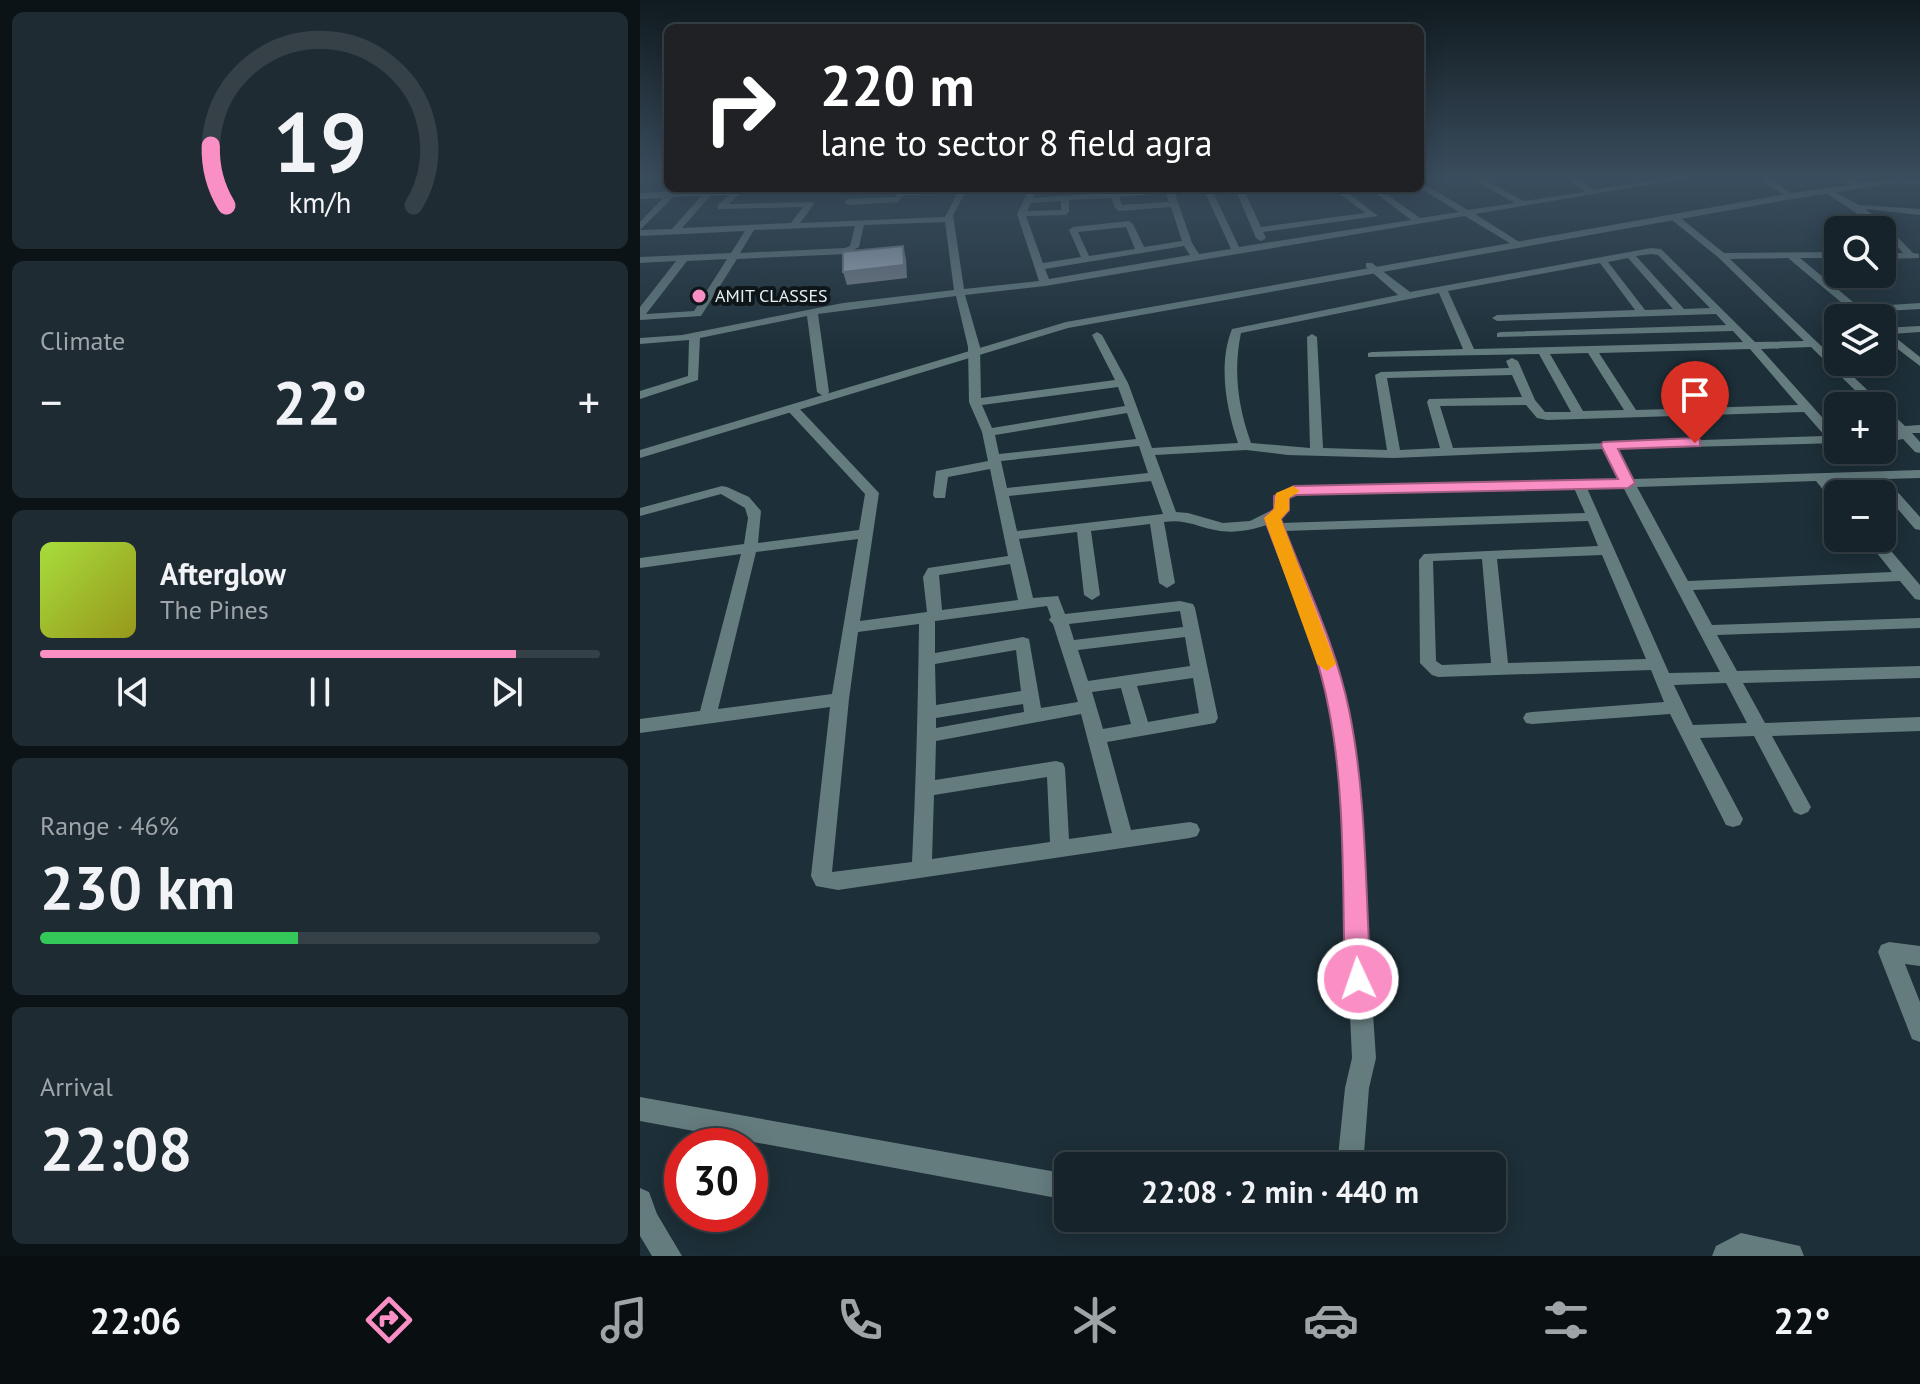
<!DOCTYPE html>
<html lang="en">
<head>
<meta charset="utf-8">
<style>
  :root { --surface:#16232a; --page:#1f2b32; --text:#f1f3f6; --muted:#9ea4a8; --line:#354047; --accent:#fa8fc6 }
  body { margin:0; font-family:"PT Sans",sans-serif; background:var(--page); color:var(--text); height:100vh; display:flex; flex-direction:column; font-size:30px; white-space:nowrap }
  * { box-sizing:border-box; margin:0 }
  p { font-size:26px; color:var(--muted) }
  .icon { flex:none; width:44px; height:44px; fill:none; stroke:currentColor; stroke-width:2; stroke-linecap:round; stroke-linejoin:round }
  .map { position:relative; flex:1; overflow:hidden }
  .sheet { display:flex; flex-direction:column; gap:12px; padding:12px; background:#0c1317; width:640px }
  .sheet>* { flex:none }
  .banner { position:absolute; left:24px; top:24px; width:760px; height:168px; border-radius:12px; box-shadow:0 4px 20px #0003,0 0 0 2px var(--line); background:#202124; color:#fff; overflow:hidden }
  .controls { position:absolute; left:1184px; top:216px; display:grid; gap:16px }
  .controls a { display:grid; place-items:center; width:72px; height:72px; border-radius:12px; background:var(--surface); box-shadow:0 4px 20px #0003,0 0 0 2px var(--line); font-size:40px }
  .speed { position:absolute; left:24px; top:1128px; display:flex; gap:16px; font-size:40px; font-weight:700; text-align:center }
  .speed>* { display:grid; place-content:center; width:104px; height:104px; border-radius:50%; background:var(--surface); box-shadow:0 4px 20px #0003,0 0 0 2px var(--line); line-height:1 }
  .speed .limit { border:12px solid #d22; background:#fff; color:#111 }
  .pin { position:absolute; display:grid; place-items:center; width:68px; height:68px; color:#fff; margin:-82px -34px; border-radius:50% 50% 50% 0; rotate:-45deg; box-shadow:0 0 8px #0007 }
  .pin .icon { rotate:45deg }
  .me { position:absolute; width:88px; margin:-44px; rotate:357deg; stroke-linejoin:round; filter:drop-shadow(0 0 6px #0008) }
  .turn { display:flex; align-items:center; gap:28px; height:168px; padding:0 24px; font-size:36px }
  .turn .icon { width:104px; height:104px; stroke-width:2.5 }
  .turn b { display:block; font-size:56px; line-height:68px }
  .big { font-size:60px; font-weight:600; line-height:1.1 }
  .sheet .widget { flex:1; display:flex; flex-direction:column; justify-content:center; gap:12px; min-width:0; padding:0 28px; border-radius:12px; background:var(--page) }
  .sheet .dial { align-items:center; gap:0 }
  .dial svg { height:208px; overflow:visible; fill:none; stroke:var(--line); stroke-width:7; stroke-linecap:round; text-anchor:middle }
  .dial text { fill:var(--text); stroke:none }
  .song { display:flex; align-items:center; gap:24px }
  .cover { width:96px; height:96px; border-radius:12px; background:linear-gradient(135deg,hsl(80 70% 55%),hsl(60 70% 35%)) }
  .played { height:8px; border-radius:4px; background:linear-gradient(90deg,var(--accent) 85%,var(--line) 85%) }
  .keys { display:flex; justify-content:space-around; direction:ltr }
  .heat { display:flex; justify-content:space-between; align-items:center; font-size:44px; direction:ltr }
  .charge { height:12px; border-radius:6px; background:linear-gradient(90deg,#34c759 46%,var(--line) 0) }
  .trip { position:absolute; left:414px; top:1152px; width:452px; height:80px; border-radius:12px; background:var(--surface); box-shadow:0 4px 20px #0003,0 0 0 2px var(--line); font-weight:600; line-height:80px; text-align:center }
  .dock { display:flex; height:128px; justify-content:space-around; align-items:center; background:#090e11; color:var(--muted) }
  .dock .icon { width:56px; height:56px }
  .dock .on { color:var(--accent) }
  .dock b { font-size:36px; color:var(--text) }
  main { display:flex; flex:1; min-height:0 }
  .map>svg:first-child { display:block }
</style>
</head>
<body>
<main>
<section class="sheet">
<div class="widget dial"><svg viewBox="0 0 100 80">
<path d="M14 69A42 42 0 1 1 86 69"/>
<path d="M14 69A42 42 0 0 1 8 46" stroke="#fa8fc6"/>
<text x="50" y="56" font-size="32" font-weight="700">19</text>
<text x="50" y="72" font-size="11">km/h</text>
</svg></div>
<div class="widget"><p>Climate</p>
<div class="heat"><a>−</a><b class="big">22°</b><a>+</a></div>
</div>
<div class="widget">
<div class="song"><i class="cover"></i><div><b>Afterglow</b><p>The Pines</p></div></div>
<div class="played"></div>
<div class="keys"><svg class="icon" aria-label="previous" viewBox="0 0 24 24"><path d="M18 5L8 12l10 7zM5 5v14"/></svg><svg class="icon" aria-label="pause" viewBox="0 0 24 24"><path d="M8 5v14M16 5v14"/></svg><svg class="icon" aria-label="next" viewBox="0 0 24 24"><path d="M6 5l10 7-10 7zM19 5v14"/></svg></div>
</div>
<div class="widget"><p>Range · 46%</p><b class="big">230 km</b><div class="charge"></div></div>
<div class="widget"><p>Arrival</p><b class="big">22:08</b></div>
</section>
<div class="map">
<svg width="1280" height="1256" viewBox="0 0 1280 1256">
  <rect width="100%" height="100%" fill="#1d2f38"/>
  <g fill="none" stroke-linecap="round" stroke-linejoin="round">
    <!-- minor -->
    <path fill="#657c7f" fill-rule="evenodd" d="M830,178H841L884,201L945,192L927,178H937L953,190L1027,178H1048L835,214L881,243V247L878,248L825,216L405,286L325,295L340,347L341,398L475,380L452,335L457,332L462,335L488,383L512,448L598,443C586,408 578,364 592,329L758,295L726,267V263H732L770,292L1011,248L1021,249L1115,342L1164,341L1079,258L1032,220V216H1038L1084,253L1198,252V258H1160L1219,307L1280,303V309L1226,312L1231,318H1220L1148,258L1090,259L1265,426L1280,425V433H1272L1280,442V453L1275,452L1263,439L1242,443V435L1253,434L1255,431L1242,417V406H1231L1171,347L1121,349L1198,435V443L977,449L993,479L1280,470V478L1246,479L1280,517V530L1275,529L1232,479L1190,481L1201,494H1198V503L1193,502L1176,481L997,487L1048,581L1252,572L1225,538H1240L1280,585V600L1275,599L1260,581L1053,590L1072,625L1280,618V628L1077,635L1097,671L1280,666V678L1103,683L1125,723L1280,717V731L1132,736L1171,807L1168,812L1161,815L1154,812L1114,736L1060,738L1103,819L1100,825L1093,827L1086,825L1030,714L892,724L886,723L883,718L886,713L892,712L1024,702L1011,670L798,677L792,675L780,663L779,560L784,554L958,546L948,521L644,531L696,668L708,708L716,762L736,1058L729,1088L723,1166H697L705,1088L712,1058L698,762L690,708L680,668L627,525C611,530 593,534 575,530C554,526 546,519 524,522L535,583L527,588L519,583L510,524L451,531L460,595L452,600L444,595L437,532L379,539L393,598L418,596L425,614L540,601L553,604L555,608L578,718L575,723L467,742L491,830L550,822L557,824L560,830L557,836L550,838L198,890L176,886L171,876L190,707L0,733V719L60,711L101,554L0,568V558L104,544L108,518L105,508L81,494L0,516V508L82,486L87,487L109,497L121,511L118,543L219,530L225,494L149,412V406H157L239,493L220,621L287,612L283,577L288,568L368,556L350,469L308,477L305,498H295L293,495L296,471L348,461L342,432L329,402L328,347L316,296L178,314L189,392L187,395L183,396L177,392L167,316L60,338L58,380L0,399V391L48,376L49,340L0,344V338L42,335L203,303L314,290L305,222L224,225L219,247L207,254L97,259L61,316L0,320V307L36,261L0,263V257L91,253L105,231L0,236V230L32,229L61,196L33,197L0,230V222L23,198L0,199V193L105,188L89,204L173,202L174,204L160,223L305,217L317,194L264,195L258,202L208,205L204,202L208,199L255,197L260,188H268L267,190L328,188L313,215L324,289L399,281L377,214L390,188H398L393,198L533,188L552,243L559,254L591,249L563,188H571L599,247L771,220L729,188H738L780,218L819,212L780,188V182L828,210L875,203ZM526,193L529,202L482,205L479,197ZM89,195L78,205V209L163,207L151,223L42,228L70,196ZM471,198L475,208L479,211L531,207L542,241L504,247L493,224L489,221L433,227L429,230L441,257L403,263L386,216L425,215L429,212V200ZM421,201V210L387,211L391,203ZM215,226L210,246L205,248L100,253L114,230ZM486,227L495,249L449,256L438,232ZM544,246L550,255L409,279L405,269ZM1011,254L1018,255L1070,308L1044,309L996,256ZM988,258L1033,309L1005,310L968,262ZM87,259L54,311L6,314L47,261ZM960,263L995,310L857,315L852,318L857,321L1076,314L1086,325L861,332L857,333V337L1093,331L1103,342L834,349L808,291ZM799,293L823,349L732,352L728,353V357L899,354L931,412H905L895,400L878,361L872,358L866,361L869,368L741,372L735,375L747,450L683,448L677,337L672,334L667,337L670,448L611,443C598,407 593,371 601,333ZM1110,349L1158,405L996,410L959,353ZM948,353L984,410L943,411L910,354ZM872,375L882,397L789,399L787,402L800,448L760,450L747,378ZM478,387L485,406L352,428L342,405ZM886,405L897,418L907,420L1164,412L1185,436L813,448L800,406ZM487,413L496,439L359,454L355,435ZM499,446L508,473L367,488L361,461ZM965,449L979,479L654,486L637,493L634,509L610,521L583,523L548,513L536,512L515,455L606,450L648,455L754,458ZM511,481L523,514L377,531L369,496ZM983,487L1080,672L1029,673L947,488ZM934,488L945,513L641,523L639,519L648,510L649,498L657,494ZM218,539L192,694L78,709L116,552ZM962,555L1006,659L868,663L857,559ZM842,559L851,663L802,665L796,661L793,561ZM370,564L378,600L302,610L299,575ZM407,606L411,617L409,620L413,624L438,702L401,708L389,639L383,637L295,653V621ZM540,611L543,627L434,640L429,624ZM279,624C278,704 276,782 272,862L192,872L209,699L218,632ZM545,637L550,666L448,681L438,650ZM376,650L381,691L296,705L295,664ZM553,678L559,713L508,722L497,686ZM1086,683L1107,723L1053,725L1034,685ZM481,688L491,724L463,729L452,692ZM383,704L384,712L296,728V718ZM441,714L472,833L429,839L425,768L423,763L416,761L295,780L296,741ZM407,777L410,842L292,859L294,795Z
      M1118,178H1128L1156,196L1149,198Z
      M1200,178H1211L1226,186L1219,188Z
      M133,188H192L188,190L135,192L131,190Z
      M595,188H603L621,227L725,213L693,188H702L738,216L623,232L626,238L621,241L616,238Z
      M1189,189L1219,205L1280,209V215L1225,209L1246,225L1273,253L1279,254V258L1242,259V253H1263L1242,230L1186,193Z
      M1280,326V332L1251,334L1280,357V366L1242,337V328Z
      M1249,942L1280,946V966L1265,964L1280,1002V1042L1272,1039L1238,952L1241,945Z
      M0,1097L428,1174V1200L0,1121Z
      M0,1188L9,1192L17,1214L42,1256H12L0,1236Z
      M1101,1233L1160,1246L1164,1256H1072L1076,1246Z"/>
    <!-- tertiary -->
    <path fill="#657c7f" fill-rule="evenodd" d="M1254,179L1280,180V184L1254,183L1152,199L428,328L0,458V450L426,322L1152,193Z"/>
  </g>
  <!-- shaded-wall -->
  <path fill="#79828e" d="M263,246L266,259L267,278L207,285L203,272Z"/>
  <!-- building -->
  <path fill="#adbacb" stroke="#79828e" stroke-width="2" d="M263,246L264,265L203,272V252Z"/>
  <!-- sky -->
  <linearGradient id="sky" x2="0" y2="1"><stop stop-color="#101a1f"/><stop offset="0.5" stop-color="#3a4d5e"/><stop offset="1" stop-color="#3a4d5e" stop-opacity="0"/></linearGradient>
  <rect width="1280" height="354" fill="url(#sky)"/>
  <!-- route -->
  <path fill="#fa8fc6" stroke="#a25d81" stroke-width="2" d="M1055,438L1060,440V446L978,449L995,483L988,488L656,495L649,498V510L641,519C664,581 696,645 709,710C727,797 725,890 731,979L727,988L718,991L709,988L705,979C702,890 706,797 689,710C677,644 647,580 624,518L634,509V496L654,486L978,479L961,445L963,442Z"/>
  <!-- slow -->
  <path fill="#f59e0b" d="M653,486L660,491L649,498V510L641,519L696,664L687,671L677,664L624,518L634,509L636,493Z"/>
  <!-- markers -->
  <circle fill="#fa8fc6" stroke="#0e161a" stroke-width="3" cx="59" cy="296" r="8"/>
  <g text-anchor="middle" stroke-width="8" stroke-linejoin="round" paint-order="stroke">
    <!-- far-poi labels -->
    <g font-size="18" fill="#e5f0f6" stroke="#0e161a" text-anchor="start">
      <text x="75" y="302">AMIT CLASSES</text>
    </g>
  </g>
</svg>
<div class="controls">
<a><svg class="icon" aria-label="search" viewBox="0 0 24 24"><circle cx="10" cy="10" r="6"/><path d="M15 15l6 6"/></svg></a>
<a><svg class="icon" aria-label="layers" viewBox="0 0 24 24"><path d="M12 4l9 5-9 5-9-5zM3 14l9 5 9-5"/></svg></a>
<a>+</a>
<a>−</a>
</div>
<div class="speed"><div class="limit">30</div></div>
<div class="pin" style="left:1055px;top:443px;background:#d93025"><svg class="icon" aria-label="arrive" viewBox="0 0 24 24"><path d="M6 21V4h12l-3 4 3 4H6"/></svg></div>
<svg class="me" style="left:718px;top:979px" viewBox="-20 -20 40 40"><circle r="17" fill="#fa8fc6" stroke="#fff" stroke-width="3"/><path d="M0-11L8 9 0 5-8 9z" fill="#fff"/></svg>
<div class="trip">22:08 · 2 min · 440 m</div>
<div class="banner">
<div class="turn"><svg class="icon" aria-label="right" viewBox="0 0 24 24"><path d="M7 20v-9h11M14 6l5 5-5 5"/></svg><div><b>220 m</b>lane to sector 8 field agra</div></div>
</div>
</div>
</main>
<nav class="dock">
<b>22:06</b>
<svg class="icon on" aria-label="directions" viewBox="0 0 24 24"><path d="M12 3l9 9-9 9-9-9zM9 14v-3h6M13 9l2 2-2 2"/></svg>
<svg class="icon" aria-label="music" viewBox="0 0 24 24"><path d="M9 18V5l10-2v13"/><circle cx="6" cy="18" r="3"/><circle cx="16" cy="16" r="3"/></svg>
<svg class="icon" aria-label="phone" viewBox="0 0 24 24"><path d="M5 4h4l2 5-3 2q2 4 5 5l2-3 5 2v4C11 20 4 13 5 4z"/></svg>
<svg class="icon" aria-label="climate" viewBox="0 0 24 24"><path d="M12 3v18M4 7l16 10M4 17L20 7"/></svg>
<svg class="icon" aria-label="car" viewBox="0 0 24 24"><path d="M5 17H2v-5l4-1 3-4h7l3 4 3 1v5h-3M9 17h6M6 11h13"/><circle cx="7" cy="17" r="2"/><circle cx="17" cy="17" r="2"/></svg>
<svg class="icon" aria-label="filters" viewBox="0 0 24 24"><path d="M4 7h16M4 17h16"/><circle cx="9" cy="7" r="2"/><circle cx="15" cy="17" r="2"/></svg>
<b>22°</b>
</nav>
</body>
</html>
